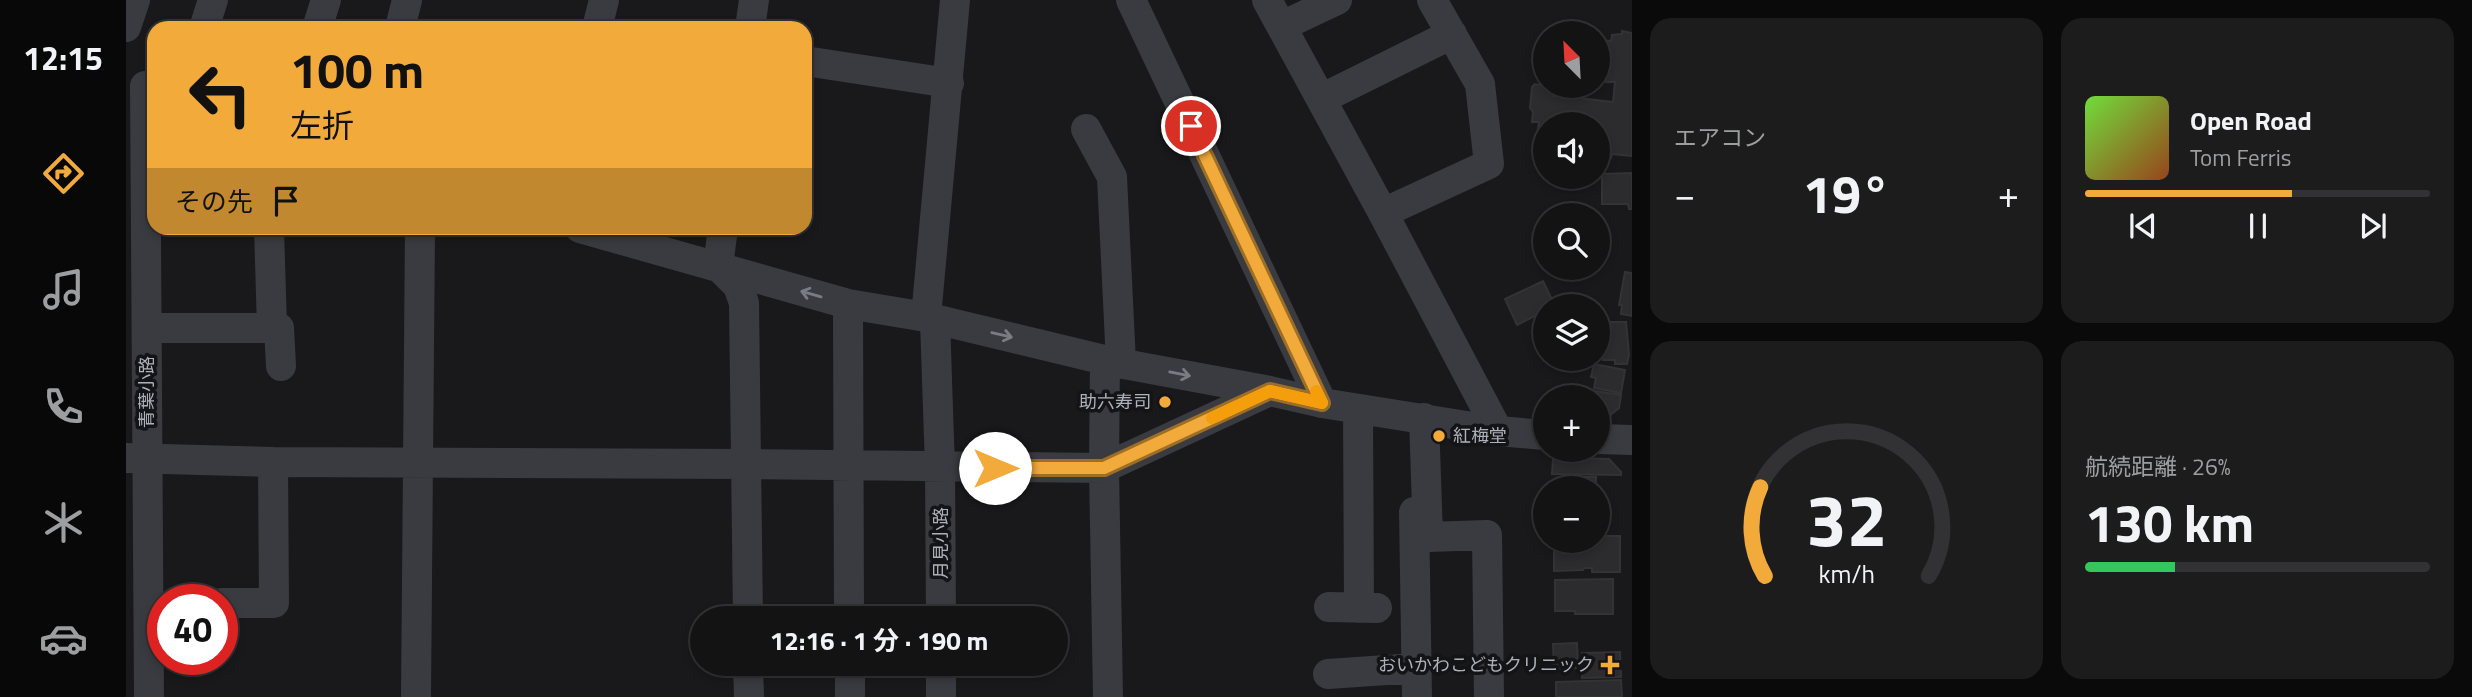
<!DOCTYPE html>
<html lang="ja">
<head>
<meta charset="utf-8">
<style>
  :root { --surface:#131314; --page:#1c1c1d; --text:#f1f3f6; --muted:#9d9ea0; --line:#323234; --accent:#f2aa3b }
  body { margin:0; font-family:"Titillium Web","Noto Sans JP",sans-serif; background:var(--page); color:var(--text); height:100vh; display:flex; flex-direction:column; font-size:26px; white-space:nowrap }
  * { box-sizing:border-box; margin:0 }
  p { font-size:23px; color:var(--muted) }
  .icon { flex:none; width:38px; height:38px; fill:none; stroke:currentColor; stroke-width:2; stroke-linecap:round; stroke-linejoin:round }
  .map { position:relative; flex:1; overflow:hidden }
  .side { display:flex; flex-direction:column; gap:18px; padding:18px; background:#0a0a0b; width:840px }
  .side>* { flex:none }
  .hud { position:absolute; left:21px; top:21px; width:665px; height:214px; border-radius:21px; box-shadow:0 4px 10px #0003,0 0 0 2px var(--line); background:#f2aa3b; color:#111; overflow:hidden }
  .needle { width:46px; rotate:336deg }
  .buttons { position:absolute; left:1407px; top:21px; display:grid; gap:14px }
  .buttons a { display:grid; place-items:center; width:77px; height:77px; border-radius:50%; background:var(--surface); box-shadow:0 4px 10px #0003,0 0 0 2px var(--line); font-size:35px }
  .speed { position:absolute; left:21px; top:584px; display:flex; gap:14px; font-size:35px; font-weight:700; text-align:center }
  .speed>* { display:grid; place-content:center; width:91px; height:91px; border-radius:50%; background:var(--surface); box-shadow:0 4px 10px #0003,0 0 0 2px var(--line); line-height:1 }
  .speed .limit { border:10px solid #d22; background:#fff; color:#111 }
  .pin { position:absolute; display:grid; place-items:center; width:60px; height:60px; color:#fff; margin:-30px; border:4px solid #fff; border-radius:50%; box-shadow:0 2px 7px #0007 }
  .me { position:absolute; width:77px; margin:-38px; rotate:90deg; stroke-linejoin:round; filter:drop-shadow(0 0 5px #0008) }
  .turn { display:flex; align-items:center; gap:24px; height:147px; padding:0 28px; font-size:32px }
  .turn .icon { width:91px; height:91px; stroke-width:2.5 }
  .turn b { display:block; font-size:49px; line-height:60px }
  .then { display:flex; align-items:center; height:66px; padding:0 28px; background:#0003; gap:14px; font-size:26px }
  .big { font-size:52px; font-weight:700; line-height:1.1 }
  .side .card { flex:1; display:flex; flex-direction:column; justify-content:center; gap:10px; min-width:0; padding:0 24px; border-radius:21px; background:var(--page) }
  .side .dial { align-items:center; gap:0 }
  .dial svg { height:182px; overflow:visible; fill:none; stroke:var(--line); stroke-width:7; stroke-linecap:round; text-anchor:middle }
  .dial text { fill:var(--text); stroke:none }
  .song { display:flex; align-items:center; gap:21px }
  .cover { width:84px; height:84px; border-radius:10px; background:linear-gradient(135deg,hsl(100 70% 55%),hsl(20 70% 35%)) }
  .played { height:7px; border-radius:4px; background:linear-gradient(90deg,var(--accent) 60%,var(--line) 60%) }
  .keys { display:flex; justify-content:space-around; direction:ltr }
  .heat { display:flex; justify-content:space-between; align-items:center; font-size:38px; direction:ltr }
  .charge { height:10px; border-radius:5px; background:linear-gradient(90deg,#34c759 26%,var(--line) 0) }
  .side .tiles { flex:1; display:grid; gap:18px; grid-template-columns:repeat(2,1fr) }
  .trip { position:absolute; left:564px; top:606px; width:378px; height:70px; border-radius:35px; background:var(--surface); box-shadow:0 4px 10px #0003,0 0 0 2px var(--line); font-weight:700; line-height:70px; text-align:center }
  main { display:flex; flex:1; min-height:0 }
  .dock { display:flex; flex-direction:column; width:126px; justify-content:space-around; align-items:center; background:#080808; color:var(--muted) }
  .dock .icon { width:49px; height:49px }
  .dock .active { color:var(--accent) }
  .dock b { font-size:32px; color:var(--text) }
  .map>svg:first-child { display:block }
</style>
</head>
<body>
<main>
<nav class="dock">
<b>12:15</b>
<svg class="icon active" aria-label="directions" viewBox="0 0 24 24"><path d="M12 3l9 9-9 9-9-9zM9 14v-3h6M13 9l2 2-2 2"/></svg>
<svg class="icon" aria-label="music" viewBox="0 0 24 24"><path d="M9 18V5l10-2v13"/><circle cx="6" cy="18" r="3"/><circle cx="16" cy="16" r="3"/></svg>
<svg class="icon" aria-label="phone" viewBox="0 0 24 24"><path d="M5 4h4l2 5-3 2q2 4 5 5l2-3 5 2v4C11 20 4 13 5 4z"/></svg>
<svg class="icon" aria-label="climate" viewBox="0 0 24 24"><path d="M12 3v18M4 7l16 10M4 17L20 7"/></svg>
<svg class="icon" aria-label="car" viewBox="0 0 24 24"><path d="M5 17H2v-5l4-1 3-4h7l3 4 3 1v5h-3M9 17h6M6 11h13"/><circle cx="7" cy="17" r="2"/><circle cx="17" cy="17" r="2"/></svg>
</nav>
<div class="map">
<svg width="1506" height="697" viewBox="0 0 1506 697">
  <rect width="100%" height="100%" fill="#19191b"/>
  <!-- building -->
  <path fill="#2c2c2f" stroke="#333337" stroke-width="2" d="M1496,31L1506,33V156L1486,154L1485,158L1472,157V124H1419V151H1412L1414,143H1410L1413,122H1406L1407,112L1404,108L1406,87L1409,84L1421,86V88L1427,91V96L1446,97V88L1453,87V98L1487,102L1489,82H1480L1482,62L1474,53L1476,40L1485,41L1486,35L1496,34Z
    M1506,173V209H1503L1502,204H1476V174Z
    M1499,272L1506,273V316L1495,314L1496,305H1493Z
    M1417,281L1429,306H1419V311L1391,325L1379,299Z
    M1472,322H1500L1503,355L1501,364H1489V360H1477V347H1472Z
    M1468,364L1499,370L1495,393L1468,388L1470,378L1465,377Z
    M1463,390L1495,395L1493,408L1482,417L1472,415V397H1465Z
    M1443,458L1483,459L1495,472V475L1426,474L1427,459Z
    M1450,477H1470V484H1460L1461,488H1445V483H1450Z
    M1472,488H1474V529H1472Z
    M1472,536H1494V572H1466V568H1458L1457,570L1428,571V541H1472Z
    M1487,579V614H1449V611H1429V580Z
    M1451,643L1452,668L1428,669L1427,644Z
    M1494,652L1495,677L1456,678V653Z
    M1495,680L1496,697H1430V682Z"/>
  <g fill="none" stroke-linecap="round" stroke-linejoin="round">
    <!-- minor -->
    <path stroke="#3a3b40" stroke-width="30" d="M1005,0L1196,403
      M1141,0L1257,213L1372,431
      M1156,26L1211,0
      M0,27L9,0
      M78,28L87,0
      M191,28L200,0
      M274,28L281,0
      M471,28L478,0
      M624,28L628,0
      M679,61L823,83
      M19,86L23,697
      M1195,99L1326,34
      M960,129L986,177L995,363
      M1257,213L1363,164L1354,84L1306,0
      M143,228L146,328
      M454,228L722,304L800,317L987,362L1144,391
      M597,228L592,266L612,286L618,303L622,618
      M722,304L723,618
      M800,317L829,0
      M809,320L814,468L815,618
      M21,328H153L155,366
      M979,360L978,468L982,697
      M1232,409L1233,608
      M1298,418L1302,537L1361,535L1363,697
      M1472,439L1506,440
      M0,458L147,462L620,464L978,468L1144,391L1196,403L1372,431L1419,435
      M1288,512L1291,697
      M96,603H148L147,462
      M1203,607L1251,608
      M622,663L623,697
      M724,663V697
      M815,663V697
      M1202,674L1290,668
      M290,697L294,228"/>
  </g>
  <!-- one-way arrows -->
  <defs><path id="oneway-shaft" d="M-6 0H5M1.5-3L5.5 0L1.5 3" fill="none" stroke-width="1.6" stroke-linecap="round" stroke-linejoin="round" transform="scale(1.75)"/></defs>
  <g stroke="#797c84">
    <use href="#oneway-shaft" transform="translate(685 294) rotate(-164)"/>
    <use href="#oneway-shaft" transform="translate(876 335) rotate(13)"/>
    <use href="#oneway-shaft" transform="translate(1054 374) rotate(11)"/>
  </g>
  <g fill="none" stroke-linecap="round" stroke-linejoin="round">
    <defs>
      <path id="route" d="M869,468H978L1144,391L1196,403L1065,126"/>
    </defs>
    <!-- route casing -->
    <use href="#route" stroke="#9d6e26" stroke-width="18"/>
    <!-- route -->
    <use href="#route" stroke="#f2aa3b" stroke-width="12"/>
    <!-- slow -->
    <path stroke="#f59e0b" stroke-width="12" d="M1086,418L1144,391L1196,403L1190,391"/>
  </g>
  <!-- markers -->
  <g fill="#f2aa3b" stroke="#141416" stroke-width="2.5">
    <circle cx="1039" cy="402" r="7"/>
    <circle cx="1313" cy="436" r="7"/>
    <path d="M1480.5 654.5h7v7h7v7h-7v7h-7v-7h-7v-7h7z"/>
  </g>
  <g text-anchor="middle" stroke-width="7" stroke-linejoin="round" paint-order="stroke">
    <!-- street labels -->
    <g font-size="18" fill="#acb1bb" stroke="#141416">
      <text transform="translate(21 392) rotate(-90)" y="6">青葉小路</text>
      <text transform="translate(815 543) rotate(-90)" y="6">月見小路</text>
    </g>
    <!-- poi labels -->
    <g font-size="18" fill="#acb1bb" stroke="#141416" text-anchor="end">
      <text x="1025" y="408">助六寿司</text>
      <text x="1327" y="442" text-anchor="start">紅梅堂</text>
      <text x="1468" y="671">おいかわこどもクリニック</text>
    </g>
  </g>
</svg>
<div class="buttons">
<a><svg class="needle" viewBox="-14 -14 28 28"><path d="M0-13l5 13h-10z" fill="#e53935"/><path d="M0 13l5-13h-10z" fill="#9d9ea0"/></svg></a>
<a><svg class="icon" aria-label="sound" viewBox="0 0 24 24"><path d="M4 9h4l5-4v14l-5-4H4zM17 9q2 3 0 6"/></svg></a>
<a><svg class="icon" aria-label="search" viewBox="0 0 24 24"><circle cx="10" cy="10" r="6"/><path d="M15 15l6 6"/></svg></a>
<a><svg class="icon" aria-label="layers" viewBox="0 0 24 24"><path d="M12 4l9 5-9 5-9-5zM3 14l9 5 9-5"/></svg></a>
<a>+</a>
<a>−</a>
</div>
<div class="speed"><div class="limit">40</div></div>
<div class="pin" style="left:1065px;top:126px;background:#d93025"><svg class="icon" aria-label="arrive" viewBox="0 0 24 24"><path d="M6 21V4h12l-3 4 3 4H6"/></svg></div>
<svg class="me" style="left:869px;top:468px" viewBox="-20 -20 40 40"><circle r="19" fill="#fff"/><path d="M0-13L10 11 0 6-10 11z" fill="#f2aa3b"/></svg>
<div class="trip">12:16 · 1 分 · 190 m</div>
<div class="hud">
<div class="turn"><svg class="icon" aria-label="left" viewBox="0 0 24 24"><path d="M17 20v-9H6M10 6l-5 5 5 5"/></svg><div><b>100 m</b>左折</div></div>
<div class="then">その先<svg class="icon" aria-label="arrive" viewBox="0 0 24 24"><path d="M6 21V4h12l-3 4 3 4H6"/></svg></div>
</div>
</div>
<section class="side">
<div class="tiles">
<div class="card"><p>エアコン</p>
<div class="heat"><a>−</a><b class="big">19°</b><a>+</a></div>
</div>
<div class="card">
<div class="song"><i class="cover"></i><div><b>Open Road</b><p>Tom Ferris</p></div></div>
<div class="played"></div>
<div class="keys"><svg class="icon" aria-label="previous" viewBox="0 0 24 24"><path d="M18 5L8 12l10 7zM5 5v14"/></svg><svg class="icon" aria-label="pause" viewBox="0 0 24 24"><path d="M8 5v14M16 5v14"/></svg><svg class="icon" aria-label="next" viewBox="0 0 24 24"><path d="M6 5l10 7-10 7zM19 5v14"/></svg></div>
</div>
<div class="card dial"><svg viewBox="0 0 100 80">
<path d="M14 69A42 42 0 1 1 86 69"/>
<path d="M14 69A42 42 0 0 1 12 30" stroke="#f2aa3b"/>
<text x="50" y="56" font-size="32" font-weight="700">32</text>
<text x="50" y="72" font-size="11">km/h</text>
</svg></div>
<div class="card"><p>航続距離 · 26%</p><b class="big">130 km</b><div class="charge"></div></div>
</div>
</section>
</main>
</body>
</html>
